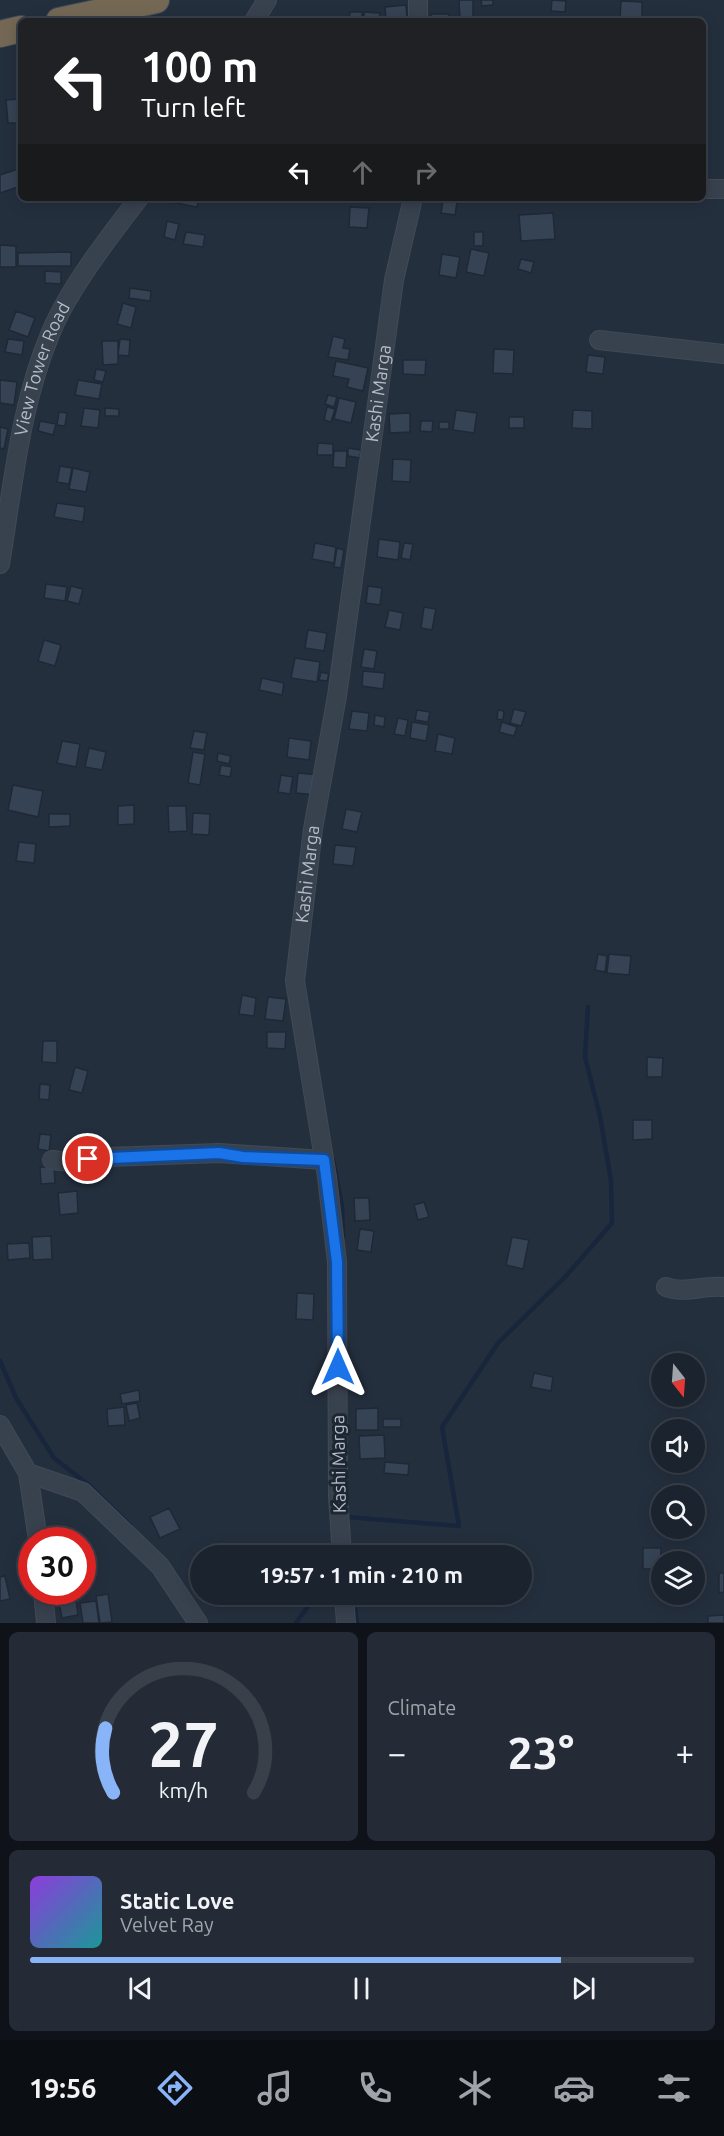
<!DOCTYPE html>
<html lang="en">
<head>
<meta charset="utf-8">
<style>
  :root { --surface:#1b232e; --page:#242b36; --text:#f1f3f6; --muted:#a0a4aa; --line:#39404a; --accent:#8ab4f8 }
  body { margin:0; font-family:Ubuntu,sans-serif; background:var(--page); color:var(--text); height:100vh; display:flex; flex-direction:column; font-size:22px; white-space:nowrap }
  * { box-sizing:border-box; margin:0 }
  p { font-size:20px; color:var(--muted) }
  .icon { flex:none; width:33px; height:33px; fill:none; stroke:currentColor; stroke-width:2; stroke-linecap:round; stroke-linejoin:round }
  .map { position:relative; height:1623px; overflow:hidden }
  .sheet { display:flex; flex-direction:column; gap:9px; padding:9px; background:#0f1319; flex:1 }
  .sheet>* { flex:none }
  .guide { position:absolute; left:18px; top:18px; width:688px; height:183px; border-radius:9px; box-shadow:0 3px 15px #0003,0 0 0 2px var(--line); background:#202124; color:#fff; overflow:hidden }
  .needle { width:39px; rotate:163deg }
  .tools { position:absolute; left:651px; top:1353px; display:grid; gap:12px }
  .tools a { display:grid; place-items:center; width:54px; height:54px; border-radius:50%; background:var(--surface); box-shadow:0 3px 15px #0003,0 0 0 2px var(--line); font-size:30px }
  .speed { position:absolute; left:18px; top:1527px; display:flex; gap:12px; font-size:30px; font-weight:700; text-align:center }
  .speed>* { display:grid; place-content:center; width:78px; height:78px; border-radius:50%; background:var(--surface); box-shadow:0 3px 15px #0003,0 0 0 2px var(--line); line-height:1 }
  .speed .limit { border:9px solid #d22; background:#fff; color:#111 }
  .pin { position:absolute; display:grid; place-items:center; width:51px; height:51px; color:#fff; margin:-26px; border:3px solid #fff; border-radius:50%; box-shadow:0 2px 6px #0007 }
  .me { position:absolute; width:66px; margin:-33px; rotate:0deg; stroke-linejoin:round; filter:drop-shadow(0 0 4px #0008) }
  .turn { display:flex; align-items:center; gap:21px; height:126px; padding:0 24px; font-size:27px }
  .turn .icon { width:78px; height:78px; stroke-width:2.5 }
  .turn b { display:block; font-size:42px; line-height:51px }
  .lanes { display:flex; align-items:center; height:57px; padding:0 24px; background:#0003; justify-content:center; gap:30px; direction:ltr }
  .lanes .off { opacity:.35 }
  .big { font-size:45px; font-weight:700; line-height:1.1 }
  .sheet .card { flex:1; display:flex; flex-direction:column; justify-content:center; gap:9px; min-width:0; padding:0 21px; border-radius:9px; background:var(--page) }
  .sheet .dial { align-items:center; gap:0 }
  .dial svg { height:156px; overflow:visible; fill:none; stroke:var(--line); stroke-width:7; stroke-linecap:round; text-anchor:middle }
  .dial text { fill:var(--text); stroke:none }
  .song { display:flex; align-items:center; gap:18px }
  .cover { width:72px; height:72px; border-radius:9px; background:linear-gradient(135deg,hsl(270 70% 55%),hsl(180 70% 35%)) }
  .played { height:6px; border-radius:3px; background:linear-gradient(90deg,var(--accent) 80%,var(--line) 80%) }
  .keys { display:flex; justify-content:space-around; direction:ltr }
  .heat { display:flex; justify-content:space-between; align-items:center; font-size:33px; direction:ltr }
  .sheet .tiles { flex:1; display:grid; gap:9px; grid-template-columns:1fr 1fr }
  .card:last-child { grid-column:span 2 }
  .trip { position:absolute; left:190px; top:1545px; width:342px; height:60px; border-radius:30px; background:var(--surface); box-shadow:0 3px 15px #0003,0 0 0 2px var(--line); font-weight:700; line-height:60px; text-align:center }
  .menu { display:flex; height:96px; justify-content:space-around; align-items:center; background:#0b0e12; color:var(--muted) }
  .menu .icon { width:42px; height:42px }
  .menu .active { color:var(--accent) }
  .menu b { font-size:27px; color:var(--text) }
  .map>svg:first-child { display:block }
</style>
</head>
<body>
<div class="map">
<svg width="724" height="1623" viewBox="0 0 724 1623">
  <rect width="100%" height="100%" fill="#242f3e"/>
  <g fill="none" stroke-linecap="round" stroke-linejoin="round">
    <!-- stream -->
    <path stroke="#17263c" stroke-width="4.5" d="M333,1159L342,1207L343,1237
      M0,1361L16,1398L54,1458L90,1486L130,1525
      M347,1517L459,1526L442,1427L498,1343L566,1276L612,1223L611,1181L600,1116L585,1057L588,1007
      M353,1594L357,1623
      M296,1623L317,1594"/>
  </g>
  <!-- building -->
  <path fill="#364354" stroke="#1f2835" stroke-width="1.5" d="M459,0H473V21H460Z
    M481,0H493V5L482,6Z
    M552,0L566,1L565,12L551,11Z
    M621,1L642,2V19L620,18Z
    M406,5L407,18L386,20L385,7Z
    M350,12H362V21H349Z
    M364,12L380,13L379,21H364Z
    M431,14H449V21H431Z
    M21,99V123H8L6,100Z
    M21,168V186L0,193V175Z
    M171,198H199L197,207L171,202Z
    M443,200L457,202L455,215L441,213Z
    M350,207L369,208L367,228L349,227Z
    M553,213L555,239L521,241L519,215Z
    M167,221L179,224L175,240L164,237Z
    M186,232L205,235L203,247L183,244Z
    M474,232H483V246H474Z
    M0,245L16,246V267H0Z
    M471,249L489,253L484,276L466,272Z
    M71,252V266H18V253Z
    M442,254L460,257L456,278L439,275Z
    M521,259L534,262L531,273L518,269Z
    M45,271L61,272V284L45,283Z
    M130,288L151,291L150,301L129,298Z
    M123,303L136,307L131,328L117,324Z
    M16,311L35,318L28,337L9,330Z
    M333,336L345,339L343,348L350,349L348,360L328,357Z
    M8,339L24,341L22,355L5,352Z
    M120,339L130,340L129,356L118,355Z
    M102,341H118V364L103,365Z
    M494,349L514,350L513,374L493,373Z
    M588,355L605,357L603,374L586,372Z
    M403,360H426L425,375L403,374Z
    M336,361L368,368L363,391L347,387L349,379L333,376Z
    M96,369L106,371L103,382L94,380Z
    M0,380L17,382L14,405L0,403Z
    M78,380L102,384L99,399L75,395Z
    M328,395L337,397L334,407L325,404Z
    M339,398L356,402L351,423L334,419Z
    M327,407L335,409L331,422L324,420Z
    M84,408L100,410L98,428L81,426Z
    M105,408L119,409V416H105Z
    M456,410L477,413L474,433L453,430Z
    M573,410L592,411V429L572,428Z
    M59,412L67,413L65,426L57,425Z
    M410,413V432L390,433L389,414Z
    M509,417H524V428H509Z
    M40,421L56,424L53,435L38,431Z
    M421,421H433L432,432L420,431Z
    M439,422H449V429H439Z
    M0,427L8,429L4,449L0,448Z
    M318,443L333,444V455H317Z
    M348,448L361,450L360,458L348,456Z
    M334,451H347L346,468L333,467Z
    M393,459L411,460L410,482L392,481Z
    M60,466L72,468L69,484L57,482Z
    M73,468L90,472L86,492L69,489Z
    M57,503L85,507L83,522L54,517Z
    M379,539L400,542L398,560L377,557Z
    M315,543L336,547L334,563L312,559Z
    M404,543L413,544L410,560L401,558Z
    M337,548L344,550L341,568L334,567Z
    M46,584L67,587L65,601L44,598Z
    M71,586L83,589L79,604L67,601Z
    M368,586L382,588L380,605L366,603Z
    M424,607L436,609L432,630L421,628Z
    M389,610L403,613L400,630L385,627Z
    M308,630L327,633L324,651L305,648Z
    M44,640L61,645L55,666L38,661Z
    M364,649L377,651L374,669L361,667Z
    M295,658L320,662L317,682L291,678Z
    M363,671L385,673L383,689L362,686Z
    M321,672L329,674L327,681L319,680Z
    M262,678L284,683L282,695L259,690Z
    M514,709L526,712L521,726L510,723Z
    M417,710L430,712L428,722L415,720Z
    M498,710L504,711L503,720L497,719Z
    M352,711L369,713L367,731L349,729Z
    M375,715L385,717L384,727L374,725Z
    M398,718L408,720L405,736L394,734Z
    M412,722L429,725L426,741L410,738Z
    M502,722L517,727L514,736L499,732Z
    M194,731L207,733L204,750L190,748Z
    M438,734L455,738L452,754L435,751Z
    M289,738L311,741L309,760L287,757Z
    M62,741L80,744L76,767L57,763Z
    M89,748L106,752L102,770L85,767Z
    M193,752L205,754L200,785L188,783Z
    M218,753L231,756L229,764L217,761Z
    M221,765L232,767L230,777L219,775Z
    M298,773L320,775L317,795L296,793Z
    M281,775L293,777L290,794L278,792Z
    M13,785L43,791L38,817L8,810Z
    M134,805V824L118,825V806Z
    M168,806H186L187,831L169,832Z
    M346,809L362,812L357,832L342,829Z
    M193,813L210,814L209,835L192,834Z
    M49,814H70V826L49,827Z
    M19,842L36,844L34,863L16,861Z
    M335,845L356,847L353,866L333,864Z
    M598,954L607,956L605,972L595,970Z
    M609,954L631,956L629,975L607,973Z
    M242,995L256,998L254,1016L239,1014Z
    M268,997L286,999L283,1021L265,1019Z
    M267,1032H286L285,1049L267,1048Z
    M43,1041H57V1063L42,1062Z
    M647,1057L663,1058L662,1077H647Z
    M75,1067L88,1071L82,1093L69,1090Z
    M40,1084L50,1085L49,1100L39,1099Z
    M633,1120H652V1139L633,1140Z
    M40,1134L51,1135L49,1151L38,1149Z
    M40,1167H54L55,1183L41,1184Z
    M77,1191L78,1213L60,1215L58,1193Z
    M354,1198H369L370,1220L355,1221Z
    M424,1202L429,1217L418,1220L414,1205Z
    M360,1229L374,1231L371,1252L357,1250Z
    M51,1236L52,1259L33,1260L32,1237Z
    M512,1237L529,1240L523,1269L506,1265Z
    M29,1243L30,1258L8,1260L7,1244Z
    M297,1293L314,1294L313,1320L296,1319Z
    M534,1373L553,1377L551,1391L531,1387Z
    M139,1390L140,1401L122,1404L120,1394Z
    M137,1403L140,1418L129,1421L126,1405Z
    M124,1407L125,1425L108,1426L107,1409Z
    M378,1408V1430H356V1409Z
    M383,1419H401V1427H383Z
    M384,1435L385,1458L360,1459L359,1436Z
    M385,1462L409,1464L408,1475L384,1473Z
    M169,1508L180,1529L160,1538L150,1517Z
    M643,1548H661V1569H643Z
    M82,1560H85L87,1578H82Z
    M719,1573H724V1592L719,1593Z
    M5,1576L10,1599L0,1601V1577Z
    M108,1594L112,1622L100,1623L96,1596Z
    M274,1594H295V1602H274Z
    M76,1600L78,1615L62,1618L59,1603Z
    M96,1601L99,1623H83L80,1603Z
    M724,1615V1623H708V1616Z"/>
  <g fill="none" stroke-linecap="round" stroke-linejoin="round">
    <defs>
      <g id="minor">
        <path d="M254,21L267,0"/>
        <path d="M418,21V0"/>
        <path d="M704,189H724"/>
        <path d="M599,340L724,354"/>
        <path id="s1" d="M0,564C13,486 20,405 51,332C70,287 109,237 139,198"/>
        <path d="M52,1160L70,1162L108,1157L219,1153L324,1160"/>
        <path d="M666,1287C684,1294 704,1285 724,1287"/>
        <path d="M0,1425L28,1473L38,1540"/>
        <path d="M28,1473L83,1492L160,1566L198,1623"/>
        <path id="s2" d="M342,1556L338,1496L337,1262L327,1177L295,981L313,829L337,696L394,280L413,198"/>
        <path d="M43,1592L46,1623"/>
        <path d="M344,1594L346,1623"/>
      </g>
      <path id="highway" d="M59,21L156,0
        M0,34L21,29"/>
    </defs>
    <!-- minor casing -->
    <use href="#minor" stroke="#414a57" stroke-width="20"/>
    <!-- highway casing -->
    <use href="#highway" stroke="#434c59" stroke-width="28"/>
    <!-- minor -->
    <use href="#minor" stroke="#38414e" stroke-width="18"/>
    <!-- highway -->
    <use href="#highway" stroke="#746855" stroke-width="26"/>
  </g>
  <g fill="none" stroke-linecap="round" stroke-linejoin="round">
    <defs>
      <path id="route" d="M88,1159L219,1153L243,1157L324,1160L337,1262L338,1367"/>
    </defs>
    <!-- route casing -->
    <use href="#route" stroke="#114b97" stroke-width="15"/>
    <!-- route -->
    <use href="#route" stroke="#1a73e8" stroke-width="10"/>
  </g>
  <g text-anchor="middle" stroke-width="6" stroke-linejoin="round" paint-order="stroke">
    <!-- street labels -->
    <g font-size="18" fill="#b4bcc9" stroke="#1d2633">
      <text dy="6" stroke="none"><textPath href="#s1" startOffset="200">View Tower Road</textPath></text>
      <text dy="6" stroke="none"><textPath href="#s2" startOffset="1172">Kashi Marga</textPath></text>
      <text dy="6" stroke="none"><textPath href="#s2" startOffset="686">Kashi Marga</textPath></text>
      <text transform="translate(339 1464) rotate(-91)" y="6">Kashi Marga</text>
    </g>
  </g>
</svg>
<div class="tools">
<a><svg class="needle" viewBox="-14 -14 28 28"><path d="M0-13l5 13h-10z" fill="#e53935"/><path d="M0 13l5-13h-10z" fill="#a0a4aa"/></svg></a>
<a><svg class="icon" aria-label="sound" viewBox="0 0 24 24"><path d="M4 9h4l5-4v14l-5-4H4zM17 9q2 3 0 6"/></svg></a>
<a><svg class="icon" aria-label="search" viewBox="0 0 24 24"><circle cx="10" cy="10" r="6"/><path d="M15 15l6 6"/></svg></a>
<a><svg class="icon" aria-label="layers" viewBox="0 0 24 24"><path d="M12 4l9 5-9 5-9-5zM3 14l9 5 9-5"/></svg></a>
</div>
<div class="speed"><div class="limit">30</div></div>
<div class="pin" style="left:88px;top:1159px;background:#d93025"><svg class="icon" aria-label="arrive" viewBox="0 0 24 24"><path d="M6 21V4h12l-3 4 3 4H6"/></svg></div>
<svg class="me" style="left:338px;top:1367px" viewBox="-20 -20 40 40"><path d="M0-17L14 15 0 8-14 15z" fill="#1a73e8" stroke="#fff" stroke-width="4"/></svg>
<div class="trip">19:57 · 1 min · 210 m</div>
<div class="guide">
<div class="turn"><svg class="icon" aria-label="left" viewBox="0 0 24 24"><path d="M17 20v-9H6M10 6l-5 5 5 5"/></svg><div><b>100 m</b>Turn left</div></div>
<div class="lanes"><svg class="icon" aria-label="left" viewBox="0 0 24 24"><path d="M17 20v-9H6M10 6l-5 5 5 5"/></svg><svg class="icon off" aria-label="ahead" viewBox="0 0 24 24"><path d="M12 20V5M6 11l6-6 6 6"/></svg><svg class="icon off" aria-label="right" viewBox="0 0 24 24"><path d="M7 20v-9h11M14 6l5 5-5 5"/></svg></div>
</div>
</div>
<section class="sheet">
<div class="tiles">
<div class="card dial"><svg viewBox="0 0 100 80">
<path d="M14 69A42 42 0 1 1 86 69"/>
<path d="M14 69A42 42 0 0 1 10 36" stroke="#8ab4f8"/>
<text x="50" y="56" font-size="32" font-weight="700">27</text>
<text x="50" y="72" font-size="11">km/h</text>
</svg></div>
<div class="card"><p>Climate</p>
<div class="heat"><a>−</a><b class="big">23°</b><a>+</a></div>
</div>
<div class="card">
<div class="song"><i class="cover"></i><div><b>Static Love</b><p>Velvet Ray</p></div></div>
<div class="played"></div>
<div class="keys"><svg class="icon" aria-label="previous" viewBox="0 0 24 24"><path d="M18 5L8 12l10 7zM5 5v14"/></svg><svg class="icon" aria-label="pause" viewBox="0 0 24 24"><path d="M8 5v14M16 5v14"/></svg><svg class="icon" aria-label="next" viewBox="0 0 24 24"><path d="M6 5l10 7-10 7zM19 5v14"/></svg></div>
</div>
</div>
</section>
<nav class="menu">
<b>19:56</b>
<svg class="icon active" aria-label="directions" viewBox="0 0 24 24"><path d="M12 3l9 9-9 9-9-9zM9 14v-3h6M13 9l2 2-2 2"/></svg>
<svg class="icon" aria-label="music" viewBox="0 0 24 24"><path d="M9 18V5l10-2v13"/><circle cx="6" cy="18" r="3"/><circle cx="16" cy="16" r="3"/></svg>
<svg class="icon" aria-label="phone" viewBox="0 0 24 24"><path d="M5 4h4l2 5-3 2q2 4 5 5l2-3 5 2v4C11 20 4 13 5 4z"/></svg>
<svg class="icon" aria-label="climate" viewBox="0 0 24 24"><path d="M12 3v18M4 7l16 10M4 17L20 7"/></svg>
<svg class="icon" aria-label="car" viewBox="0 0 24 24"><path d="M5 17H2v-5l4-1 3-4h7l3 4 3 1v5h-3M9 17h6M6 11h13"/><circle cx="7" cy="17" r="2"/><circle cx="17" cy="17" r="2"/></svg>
<svg class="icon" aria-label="filters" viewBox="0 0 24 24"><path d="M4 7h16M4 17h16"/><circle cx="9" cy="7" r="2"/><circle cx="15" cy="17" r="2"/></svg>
</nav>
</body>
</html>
